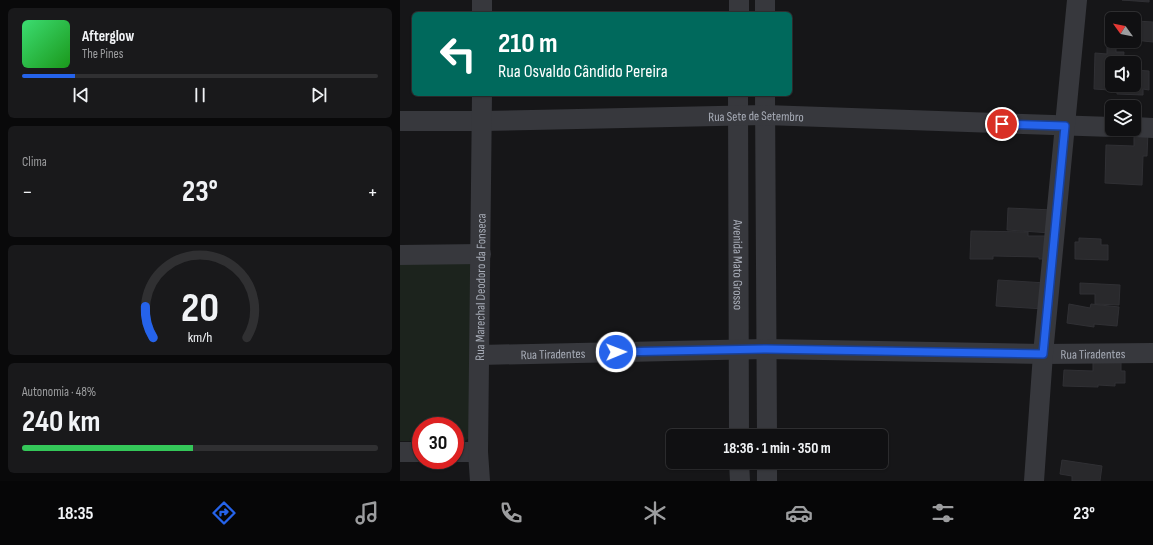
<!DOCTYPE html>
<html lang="pt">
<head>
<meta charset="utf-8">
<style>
  :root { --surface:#101012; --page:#19191b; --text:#f1f3f6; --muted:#9c9d9f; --line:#303032; --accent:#2563eb }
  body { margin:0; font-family:"Sofia Sans Condensed",sans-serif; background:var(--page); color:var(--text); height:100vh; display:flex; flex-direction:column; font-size:15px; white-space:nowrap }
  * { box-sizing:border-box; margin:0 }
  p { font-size:13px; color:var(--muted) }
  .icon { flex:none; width:22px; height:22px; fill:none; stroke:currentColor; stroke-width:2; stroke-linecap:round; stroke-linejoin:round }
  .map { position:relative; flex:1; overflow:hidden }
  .panel { display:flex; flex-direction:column; gap:8px; padding:8px; background:#09090a; width:400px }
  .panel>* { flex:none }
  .guide { position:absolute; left:12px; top:12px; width:380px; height:84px; border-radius:6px; box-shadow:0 1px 3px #0004,0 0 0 1px var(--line); background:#00695c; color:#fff; overflow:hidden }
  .needle { width:26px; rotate:303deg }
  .buttons { position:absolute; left:705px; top:12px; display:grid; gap:8px }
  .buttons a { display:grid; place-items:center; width:36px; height:36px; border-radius:6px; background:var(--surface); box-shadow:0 1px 3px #0004,0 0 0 1px var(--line); font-size:20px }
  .speed { position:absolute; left:12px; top:417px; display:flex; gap:8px; font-size:20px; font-weight:700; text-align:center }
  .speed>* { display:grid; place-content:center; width:52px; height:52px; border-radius:50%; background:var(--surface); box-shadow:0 1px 3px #0004,0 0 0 1px var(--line); line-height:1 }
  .speed .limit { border:6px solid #d22; background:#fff; color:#111 }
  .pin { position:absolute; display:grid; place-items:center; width:34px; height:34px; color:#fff; margin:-17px; border:2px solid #fff; border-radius:50%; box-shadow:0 1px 4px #0007 }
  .me { position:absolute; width:44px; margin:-22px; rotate:89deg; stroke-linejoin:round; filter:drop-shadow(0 0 3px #0008) }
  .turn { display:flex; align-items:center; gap:14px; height:84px; padding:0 20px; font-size:18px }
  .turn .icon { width:52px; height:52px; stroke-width:2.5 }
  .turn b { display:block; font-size:28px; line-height:34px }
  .big { font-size:30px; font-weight:700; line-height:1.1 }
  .panel .widget { flex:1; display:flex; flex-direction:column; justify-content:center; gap:6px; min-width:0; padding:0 14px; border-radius:6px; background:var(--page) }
  .panel .dial { align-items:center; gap:0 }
  .dial svg { height:104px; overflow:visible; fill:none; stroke:var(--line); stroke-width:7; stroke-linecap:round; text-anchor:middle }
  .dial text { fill:var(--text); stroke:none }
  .song { display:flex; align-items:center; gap:12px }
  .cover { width:48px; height:48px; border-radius:6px; background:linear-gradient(135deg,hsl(140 70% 55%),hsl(120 70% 35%)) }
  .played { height:4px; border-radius:2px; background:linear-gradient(90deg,var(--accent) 15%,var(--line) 15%) }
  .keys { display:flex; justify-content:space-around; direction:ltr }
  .heat { display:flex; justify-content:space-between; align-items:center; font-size:22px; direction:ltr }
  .charge { height:6px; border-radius:3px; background:linear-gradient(90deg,#34c759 48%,var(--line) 0) }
  .trip { position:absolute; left:266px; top:429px; width:222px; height:40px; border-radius:6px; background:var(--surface); box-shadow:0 1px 3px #0004,0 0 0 1px var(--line); font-weight:700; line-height:40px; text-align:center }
  .dock { display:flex; height:64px; justify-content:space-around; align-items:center; background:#060607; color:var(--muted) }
  .dock .icon { width:28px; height:28px }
  .dock .on { color:var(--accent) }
  .dock b { font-size:18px; color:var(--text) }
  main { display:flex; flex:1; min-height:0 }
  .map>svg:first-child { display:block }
</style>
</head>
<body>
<main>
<section class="panel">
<div class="widget">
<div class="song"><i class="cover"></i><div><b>Afterglow</b><p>The Pines</p></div></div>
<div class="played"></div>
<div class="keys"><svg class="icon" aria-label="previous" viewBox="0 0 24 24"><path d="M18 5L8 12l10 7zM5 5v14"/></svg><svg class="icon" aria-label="pause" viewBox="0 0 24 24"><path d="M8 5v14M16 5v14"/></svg><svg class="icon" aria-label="next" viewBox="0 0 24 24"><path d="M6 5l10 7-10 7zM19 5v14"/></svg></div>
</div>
<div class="widget"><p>Clima</p>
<div class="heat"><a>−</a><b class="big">23°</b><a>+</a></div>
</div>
<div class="widget dial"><svg viewBox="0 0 100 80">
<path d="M14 69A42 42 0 1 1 86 69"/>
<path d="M14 69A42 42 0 0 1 8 45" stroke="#2563eb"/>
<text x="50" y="56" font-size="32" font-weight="700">20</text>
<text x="50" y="72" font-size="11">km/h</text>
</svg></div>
<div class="widget"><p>Autonomia · 48%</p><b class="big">240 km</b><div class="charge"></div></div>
</section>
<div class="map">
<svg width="753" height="481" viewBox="0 0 753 481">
  <rect width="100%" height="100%" fill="#161618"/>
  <!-- green -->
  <path fill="#1c231d" d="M0,263L70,264L74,271L69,438L65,441H55V426H21V441H0Z"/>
  <!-- building -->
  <path fill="#29292c" stroke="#303034" d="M722,0H749V2Z
    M736,21L753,22V42L734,40Z
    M707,47L716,48V52H724L723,63H712V85H734V70L749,71V90L743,89V95L717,94V92L709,91L710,90L694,89L695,53L707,54Z
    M734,130L748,131L747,156H743L742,185L705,183L706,145L734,146Z
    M608,208L653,210L651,233L607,230Z
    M571,231L628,232V236H650V259H639V257L593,256V259H570Z
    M679,238L701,239V245H708V260L675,259V242H679Z
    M598,280L646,283L644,309L596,306Z
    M680,283L720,285L719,305L695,304V294H680Z
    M669,304L690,308L691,304L719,307L717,326L694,324V327L667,323Z
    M693,361L721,362V371H725V383H715V386L698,385V387L663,386L664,370L693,371Z
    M662,460L702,466L700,481H672V476L660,474Z"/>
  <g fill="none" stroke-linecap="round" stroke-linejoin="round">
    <!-- minor -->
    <g stroke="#37383d" stroke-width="20">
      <path d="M82,14V0"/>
      <path d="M339,14V0"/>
      <path d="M365,14V0"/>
      <path id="s1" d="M338,94L339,436"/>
      <path d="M365,94L367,436"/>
      <path id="s2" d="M0,121H82L365,115L712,127"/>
      <path d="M734,127L753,128"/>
      <path d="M0,255L81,254"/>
      <path id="s3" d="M80,355L367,349L643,354L753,353"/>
      <path d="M0,452H21"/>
      <path d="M55,452H78"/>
      <path d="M339,462L340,481"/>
      <path id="s4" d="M80,481L78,452L82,94"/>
      <path d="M367,481V462"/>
      <path d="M634,481L643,354L677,0"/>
    </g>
  </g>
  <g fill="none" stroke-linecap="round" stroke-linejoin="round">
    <defs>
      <path id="route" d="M216,352L367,349L643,354L665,126L602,124"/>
    </defs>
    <!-- route casing -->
    <use href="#route" stroke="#184099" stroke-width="10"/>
    <!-- route -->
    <use href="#route" stroke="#2563eb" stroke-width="7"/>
  </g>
  <g text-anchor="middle" stroke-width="4" stroke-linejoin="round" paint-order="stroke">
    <!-- street labels -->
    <g font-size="13" fill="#a8adb8" stroke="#111113">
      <text dy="5" stroke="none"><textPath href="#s2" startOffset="356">Rua Sete de Setembro</textPath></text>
      <text dy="5" stroke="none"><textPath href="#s1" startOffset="171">Avenida Mato Grosso</textPath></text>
      <text dy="5" stroke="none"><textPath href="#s4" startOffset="194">Rua Marechal Deodoro da Fonseca</textPath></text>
      <text dy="5" stroke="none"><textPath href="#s3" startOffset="613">Rua Tiradentes</textPath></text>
      <text dy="5" stroke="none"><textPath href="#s3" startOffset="73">Rua Tiradentes</textPath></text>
    </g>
  </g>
</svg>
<div class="buttons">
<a><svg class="needle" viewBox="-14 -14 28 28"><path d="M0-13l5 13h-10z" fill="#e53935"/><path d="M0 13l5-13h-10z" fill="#9c9d9f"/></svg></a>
<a><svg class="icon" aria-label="sound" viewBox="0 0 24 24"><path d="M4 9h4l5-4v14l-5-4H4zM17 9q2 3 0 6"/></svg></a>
<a><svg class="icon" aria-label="layers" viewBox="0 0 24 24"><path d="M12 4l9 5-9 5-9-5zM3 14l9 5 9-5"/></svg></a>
</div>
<div class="speed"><div class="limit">30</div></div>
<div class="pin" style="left:602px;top:124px;background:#d93025"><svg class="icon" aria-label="arrive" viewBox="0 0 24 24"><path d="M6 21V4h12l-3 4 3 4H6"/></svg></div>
<svg class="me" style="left:216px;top:352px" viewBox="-20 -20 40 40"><circle r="17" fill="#2563eb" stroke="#fff" stroke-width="3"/><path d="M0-11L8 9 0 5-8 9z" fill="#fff"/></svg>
<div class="trip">18:36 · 1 min · 350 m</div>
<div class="guide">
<div class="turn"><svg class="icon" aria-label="left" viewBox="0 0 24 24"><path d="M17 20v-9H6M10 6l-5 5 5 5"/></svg><div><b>210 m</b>Rua Osvaldo Cândido Pereira</div></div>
</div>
</div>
</main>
<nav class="dock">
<b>18:35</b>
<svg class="icon on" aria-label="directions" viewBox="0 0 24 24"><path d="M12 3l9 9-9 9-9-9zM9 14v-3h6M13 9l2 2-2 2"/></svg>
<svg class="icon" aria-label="music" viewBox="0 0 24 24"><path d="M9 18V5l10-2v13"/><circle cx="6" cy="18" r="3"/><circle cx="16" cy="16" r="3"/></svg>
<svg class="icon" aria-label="phone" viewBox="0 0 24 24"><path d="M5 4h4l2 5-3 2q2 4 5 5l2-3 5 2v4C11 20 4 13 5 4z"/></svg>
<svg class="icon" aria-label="climate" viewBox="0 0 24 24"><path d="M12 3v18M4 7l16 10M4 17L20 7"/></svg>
<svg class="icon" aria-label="car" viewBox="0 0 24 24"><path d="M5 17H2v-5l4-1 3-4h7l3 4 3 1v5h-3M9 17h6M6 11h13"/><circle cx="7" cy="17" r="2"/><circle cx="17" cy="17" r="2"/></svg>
<svg class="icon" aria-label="filters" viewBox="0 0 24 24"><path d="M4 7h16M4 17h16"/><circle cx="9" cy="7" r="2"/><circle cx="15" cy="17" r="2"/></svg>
<b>23°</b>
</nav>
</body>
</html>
